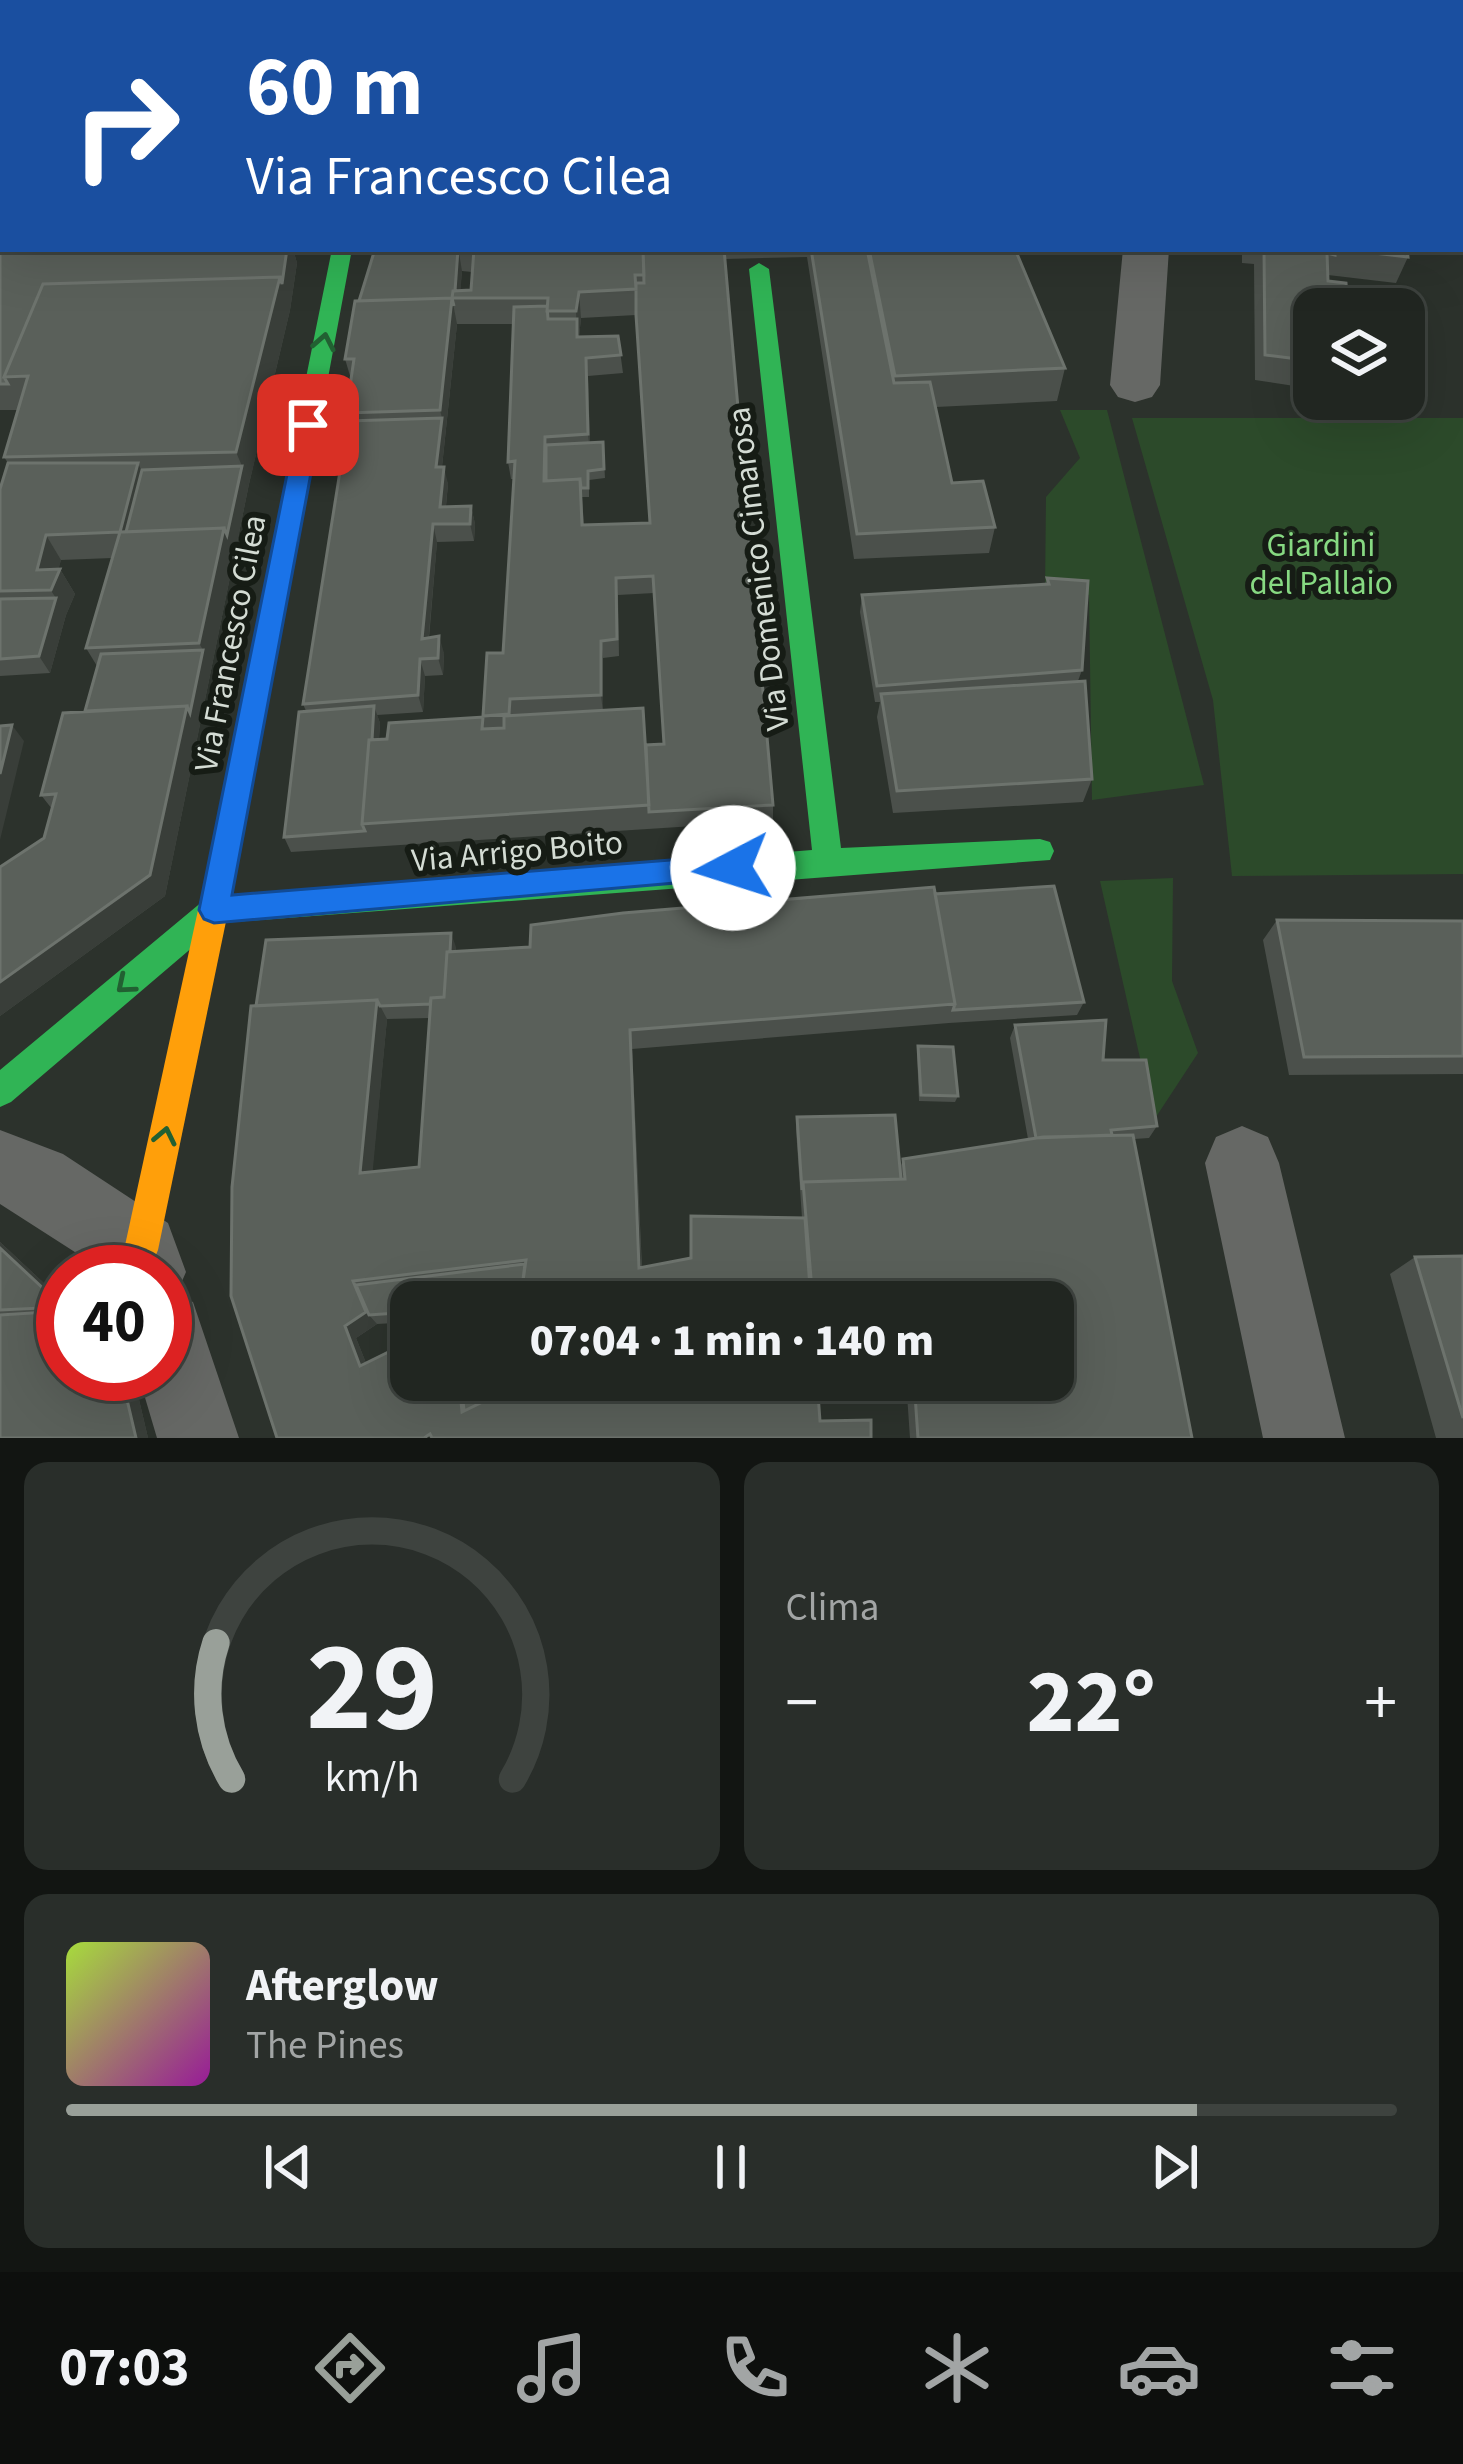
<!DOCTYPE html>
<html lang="it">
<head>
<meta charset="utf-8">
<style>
  :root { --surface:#212621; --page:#292e2a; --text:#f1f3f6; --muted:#a2a5a5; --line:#3e433f; --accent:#99a099 }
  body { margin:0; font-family:"Source Sans 3",sans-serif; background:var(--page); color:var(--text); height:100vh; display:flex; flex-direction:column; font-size:45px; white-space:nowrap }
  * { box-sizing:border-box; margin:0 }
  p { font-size:39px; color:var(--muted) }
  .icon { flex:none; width:66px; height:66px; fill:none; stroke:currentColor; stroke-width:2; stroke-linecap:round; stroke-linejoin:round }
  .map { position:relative; height:1438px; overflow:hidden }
  .sheet { display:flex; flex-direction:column; gap:24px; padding:24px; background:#121512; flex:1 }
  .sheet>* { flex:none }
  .hud { position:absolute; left:0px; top:0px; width:1464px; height:252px; box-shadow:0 12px 48px #0002,0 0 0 3px var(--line); background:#1a4fa0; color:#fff; overflow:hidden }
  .fabs { position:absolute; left:1293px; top:288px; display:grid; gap:24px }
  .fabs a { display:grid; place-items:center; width:132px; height:132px; border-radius:24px; background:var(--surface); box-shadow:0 12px 48px #0002,0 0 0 3px var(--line); font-size:60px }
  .speed { position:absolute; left:36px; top:1245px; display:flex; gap:24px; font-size:60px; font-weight:700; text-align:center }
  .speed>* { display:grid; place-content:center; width:156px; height:156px; border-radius:50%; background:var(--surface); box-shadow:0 12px 48px #0002,0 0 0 3px var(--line); line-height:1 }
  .speed .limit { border:18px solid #d22; background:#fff; color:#111 }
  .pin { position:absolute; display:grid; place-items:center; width:102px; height:102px; color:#fff; margin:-51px; border-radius:24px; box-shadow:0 6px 18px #0006 }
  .me { position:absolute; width:132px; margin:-66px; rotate:265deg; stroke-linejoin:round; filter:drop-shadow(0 0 9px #0008) }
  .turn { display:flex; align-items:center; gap:42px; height:252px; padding:0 48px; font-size:54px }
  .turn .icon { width:156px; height:156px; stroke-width:2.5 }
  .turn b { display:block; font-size:84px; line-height:102px }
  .big { font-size:90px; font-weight:800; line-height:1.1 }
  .sheet .tile { flex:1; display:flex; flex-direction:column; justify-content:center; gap:18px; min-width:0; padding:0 42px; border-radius:24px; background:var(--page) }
  .sheet .dial { align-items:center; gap:0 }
  .dial svg { height:312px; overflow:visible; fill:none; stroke:var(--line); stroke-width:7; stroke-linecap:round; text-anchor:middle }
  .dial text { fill:var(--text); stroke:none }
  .song { display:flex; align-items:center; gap:36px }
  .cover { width:144px; height:144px; border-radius:18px; background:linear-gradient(135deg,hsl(80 70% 55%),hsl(300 70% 35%)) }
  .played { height:12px; border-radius:6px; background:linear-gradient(90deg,var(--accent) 85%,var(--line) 85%) }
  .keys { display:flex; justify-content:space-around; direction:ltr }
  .heat { display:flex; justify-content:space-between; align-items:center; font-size:66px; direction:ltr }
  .sheet .tiles { flex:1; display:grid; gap:24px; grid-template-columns:1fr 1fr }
  .tile:last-child { grid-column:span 2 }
  .trip { position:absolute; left:390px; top:1281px; width:684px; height:120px; border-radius:24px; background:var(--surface); box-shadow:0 12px 48px #0002,0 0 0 3px var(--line); font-weight:800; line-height:120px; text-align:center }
  .tab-bar { display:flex; height:192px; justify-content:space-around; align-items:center; background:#0d0f0d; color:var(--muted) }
  .tab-bar .icon { width:84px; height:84px }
  .tab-bar .selected { color:var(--accent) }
  .tab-bar b { font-size:54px; color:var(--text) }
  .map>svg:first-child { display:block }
</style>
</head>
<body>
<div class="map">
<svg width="1463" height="1438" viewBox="0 0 1463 1438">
  <rect width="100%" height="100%" fill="#2c322c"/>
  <!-- green -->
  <path fill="#2c4a2a" d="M1060,410H1107L1204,785L1092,800L1089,595L1045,592L1046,497L1080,458Z
    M1132,418H1463V874L1232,876L1213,700Z
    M1173,878L1172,981L1198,1053L1154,1120L1100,881Z"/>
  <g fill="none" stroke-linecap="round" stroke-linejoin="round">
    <!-- street -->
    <path fill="#666865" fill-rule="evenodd" d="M1153,0H1191L1152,3Z
      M1461,71H1463V95H1461Z
      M1123,249H1169L1160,385L1152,397L1135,402L1118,397L1110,385Z
      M1242,1126L1268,1137L1279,1163L1345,1438H1263L1205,1163L1216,1137Z
      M0,1130L63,1154L168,1223L186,1272L176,1295L193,1302L239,1438H157L138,1374H165V1272H106L0,1204Z"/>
    <!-- fast -->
    <path fill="#30b455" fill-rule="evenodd" d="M332,249H352L235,878L230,887L220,891L210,887L205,878Z
      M759,263L769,269L841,848L1040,839L1050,842L1054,851L1050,860L221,923L11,1102L0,1107V1070L203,901L214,897L812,850L749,269Z"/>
    <!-- slow -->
    <path fill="#ff9f0a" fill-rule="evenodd" d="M220,865L230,869L235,878L158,1250L153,1262L141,1267L129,1262L124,1250L205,878L210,869Z"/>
  </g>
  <!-- wall -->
  <path fill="#4b504b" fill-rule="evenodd" d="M121,0H457L456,3H120Z
    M511,0H937V3H511Z
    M952,0H1028L1027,3H952Z
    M1256,0H1368L1370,3H1258Z
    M1442,0H1463V64H1461V3H1444Z
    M0,39H3V86H0Z
    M1461,190H1463V242L1461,238Z
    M0,244L293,249L297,263L290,310L249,484L165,896L0,1016V867L44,838L52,809L41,795L85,711L97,666L86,648L112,558L61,560L58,569H60L75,594L66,615L50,673L0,676V489L8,463L4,457L18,410H0Z
    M375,249H1015L1065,368L1057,401L936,407L952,483L995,527L989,553L854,559L807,257L725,259L773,805V821L291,852L284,837L306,711L303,704L348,421L346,413L351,379L345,359ZM462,271L472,272L471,290L460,291ZM636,315L650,523L584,525L582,497H589V480L605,478L603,442L590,443L588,376L623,373L618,336L579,337L581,318ZM457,324H513L508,462L511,479H514L503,653L483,717L379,739L380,723L377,715L423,712L425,676L443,675L444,653L429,638L437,542L474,541L475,524L471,506H446L448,484L442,467ZM654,593L664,744L646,745L603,710V658L619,656L618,595Z
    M1242,249H1407L1408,257L1396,283L1328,275L1314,309V389L1255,380L1254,264L1242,263Z
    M1404,330L1421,376L1408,402L1390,399H1404Z
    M1047,578L1082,670L1078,681L1092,779L1083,802L893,813L877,717L880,702H875L860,612L862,595L1045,584Z
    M935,894L1084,1002L1077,1015L949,1023L632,1049L642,1268L691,1258L802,1218L796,1129L797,1117L900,1168L903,1159L1028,1139L1010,1038L1015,1025L1103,1060L1157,1126L1149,1138L1134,1139L1192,1438H910L906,1380H1053V1302H411V1322L377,1324L356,1338L366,1363L411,1380H863L864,1382L858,1395L277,1438L256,1006L456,947V951L530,947ZM429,1018L419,1167L372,1172L387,1019Z
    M1277,920L1463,921V1074L1289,1075L1263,940Z
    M918,1046L958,1096L955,1102L919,1101L917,1053Z
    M0,1242L63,1301V1374H133L148,1438H0Z
    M1463,1256V1438H1436L1390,1274L1415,1257Z"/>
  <!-- shaded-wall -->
  <path fill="#393e39" d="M3,136V171L0,177V142Z
    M287,249H293L297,263L290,310L249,484L165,896L0,1016V982L187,706L203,650L199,643L224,528L242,466L236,452Z
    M459,253L462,271L460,298H455Z
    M579,292L581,318L579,337H577L576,311Z
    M452,298L457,324L440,485L436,467L442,418L440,410Z
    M586,358L588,376L590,452L588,434Z
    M138,463L150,488L137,539L120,532Z
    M444,467L448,484L444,524L440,507Z
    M471,506L475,524L474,541L470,524Z
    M433,524L437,542L427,656L422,639Z
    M46,535L61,560L56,580L60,569L75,594L66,615L50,673L39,656L56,598L37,570Z
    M439,636L444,653L443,675L438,658Z
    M601,641L603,658V712L601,695Z
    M420,659L425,676L423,712L418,695Z
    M374,706L380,723L373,823L365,824Z
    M12,725L24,741L0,840V774Z
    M451,933L456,947L452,1017L447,1003Z
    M377,1000L387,1019L371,1189L360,1173Z
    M630,1030L632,1049L642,1282L639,1268Z
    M0,1242L63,1301V1307L0,1248Z
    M353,1281L364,1294L369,1315L377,1324L356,1338L372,1378L360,1366L345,1326Z
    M121,1374H133L148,1438H136Z"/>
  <!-- building -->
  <path fill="#5a605a" stroke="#6d736d" stroke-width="3" d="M60,0H106L105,3H58Z
    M121,0H167L166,3H120Z
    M167,0H241L242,3H166Z
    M313,0H446L445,3H312Z
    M651,0H700L701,3H651Z
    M865,0H911L912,2H865Z
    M958,0H999L1000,3H959Z
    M1067,0H1121L1120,3H1066Z
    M1273,0H1368L1370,3H1275Z
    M1461,8H1463V46H1461Z
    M0,39H3V68H0Z
    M1461,86H1463V132H1461Z
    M0,96H3V136L0,142Z
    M0,244H3V249H287L282,284L280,277L43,284L4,377L8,384H0Z
    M375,249H458L455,291H453L452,298L454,306L452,298L359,301Z
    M474,249H643L644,275H635L636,289L579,292L576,311H547L548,298H452L453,291L471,290Z
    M643,249H724L773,805L649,812L646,745L664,744L653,576L616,578L617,639L601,641V695L510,699L509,714L483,716L487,653H503L515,461L508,462L514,307L547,306L548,319H577V337L618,336L621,355L586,358L588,434L545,437L544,481L580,479L582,525L650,523L636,315V283H644Z
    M811,249H867L894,383L930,382L952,483L983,481L995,527L857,534Z
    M869,249H1015L1065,368L895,376Z
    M1264,249H1335V255L1327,253L1328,281L1346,283L1348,309H1314V361L1265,355Z
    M1340,249H1407L1408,257Z
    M280,277L236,452L4,457L28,376L4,377L43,284Z
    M452,298L440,410L346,413L354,359H345L355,301Z
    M1404,330L1416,331L1421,376L1404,373Z
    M442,418L436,467H444L440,507L471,506L470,524H433L422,639L439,636L438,658L420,659L418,695L303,704L348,421Z
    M603,442L604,469L588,471V488H581L580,479L546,481V445Z
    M8,463H138L120,532L224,528L199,643L86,648L120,532L46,535L37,570L60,569L51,590L0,591V489Z
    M242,466L227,535L224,528L126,532L142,470Z
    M1047,578L1088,581L1082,670L877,686L862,595L1049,584Z
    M56,598L39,656L0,659V599Z
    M203,650L190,713L187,706L85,711L101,654Z
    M1085,681L1092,779L897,791L881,694Z
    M187,706L150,875L0,982V867L44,838L56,794L41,795L63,713Z
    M374,706L372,740H369L362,824L365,831L284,837L299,712Z
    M643,708L649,805L362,824L369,740L387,739L389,723L483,717L482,729L504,728V716Z
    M12,725L0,774V726Z
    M1054,886L1084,1002L953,1010L955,1004L935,894Z
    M934,887L955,1004L630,1030L639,1268L691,1258V1216L805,1218L811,1302H520L526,1260L353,1281L366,1312L345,1326L360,1366L411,1341V1380H459L462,1412L509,1389L510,1380H817L820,1421L871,1420V1438H432L430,1434L424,1438H277L231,1296L232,1187L251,1006L377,1000L360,1173L419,1167L431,998L444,997L447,952L530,947L531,925L623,913Z
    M1277,920L1463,921V1056L1304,1057Z
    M451,933L450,952H447L444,997L431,998L430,1004L380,1006L377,1000L256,1006L266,940Z
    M1106,1020L1103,1060H1146L1157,1126L1111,1130L1112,1135L1036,1138L1015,1025Z
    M918,1046L953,1047L958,1096L921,1095Z
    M895,1115L901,1179L803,1182L802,1190L797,1117Z
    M1133,1135L1192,1438H918L914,1380H1053V1302H909V1299L813,1302L803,1182L905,1179L903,1159L1043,1137Z
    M0,1248L63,1307L0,1310Z
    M1463,1256V1418L1415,1257Z
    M525,1264L520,1302H411V1312L369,1315L356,1285Z
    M63,1311V1374H121L136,1438H0V1315Z
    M461,1380H510L509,1389L464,1411Z
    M820,1380H863L864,1382L821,1385Z"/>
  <!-- one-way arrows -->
  <defs><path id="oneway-chevron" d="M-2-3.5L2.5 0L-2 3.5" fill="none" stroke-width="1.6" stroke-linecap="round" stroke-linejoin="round" transform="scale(3)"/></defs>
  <g stroke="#226032">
    <use href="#oneway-chevron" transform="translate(324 342) rotate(-79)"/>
    <use href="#oneway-chevron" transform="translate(125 985) rotate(140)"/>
    <use href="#oneway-chevron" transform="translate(165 1136) rotate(-78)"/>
  </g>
  <!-- route -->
  <path fill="#1a73e8" stroke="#114b97" stroke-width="3" d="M308,417L320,425L232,895L733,855L744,859L748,868L744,877L214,923L204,919L199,910L297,425Z"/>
  <g text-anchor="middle" stroke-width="12" stroke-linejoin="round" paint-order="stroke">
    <!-- park labels -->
    <g font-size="33" fill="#87d982" stroke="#161c15">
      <text x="1321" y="556">Giardini<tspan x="1321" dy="38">del Pallaio</tspan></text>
    </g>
    <!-- street labels -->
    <g font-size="33" fill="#d4dcd4" stroke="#161c15">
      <text transform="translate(757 569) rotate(-97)" y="12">Via Domenico Cimarosa</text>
      <text transform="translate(229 643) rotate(-79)" y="12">Via Francesco Cilea</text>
      <text transform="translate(517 850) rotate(-5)" y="12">Via Arrigo Boito</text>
    </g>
  </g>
</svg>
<div class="fabs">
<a><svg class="icon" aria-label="layers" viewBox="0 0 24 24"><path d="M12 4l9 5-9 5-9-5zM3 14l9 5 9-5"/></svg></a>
</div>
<div class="speed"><div class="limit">40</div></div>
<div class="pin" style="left:308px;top:425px;background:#d93025"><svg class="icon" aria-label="arrive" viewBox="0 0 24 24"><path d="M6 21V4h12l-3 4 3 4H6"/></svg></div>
<svg class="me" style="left:733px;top:868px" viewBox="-20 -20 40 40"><circle r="19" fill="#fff"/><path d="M0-13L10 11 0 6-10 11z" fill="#1a73e8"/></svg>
<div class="trip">07:04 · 1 min · 140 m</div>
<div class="hud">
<div class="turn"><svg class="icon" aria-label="right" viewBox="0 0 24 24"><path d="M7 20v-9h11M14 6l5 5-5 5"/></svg><div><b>60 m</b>Via Francesco Cilea</div></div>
</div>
</div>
<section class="sheet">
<div class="tiles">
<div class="tile dial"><svg viewBox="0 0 100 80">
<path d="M14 69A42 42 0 1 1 86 69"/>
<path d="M14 69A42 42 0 0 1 10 34" stroke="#99a099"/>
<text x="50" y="56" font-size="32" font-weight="700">29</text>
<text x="50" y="72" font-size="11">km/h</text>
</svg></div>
<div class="tile"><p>Clima</p>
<div class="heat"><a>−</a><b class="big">22°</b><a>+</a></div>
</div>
<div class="tile">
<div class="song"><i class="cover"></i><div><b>Afterglow</b><p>The Pines</p></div></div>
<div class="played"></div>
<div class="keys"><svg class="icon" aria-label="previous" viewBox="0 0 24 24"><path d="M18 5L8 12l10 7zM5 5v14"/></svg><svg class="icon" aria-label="pause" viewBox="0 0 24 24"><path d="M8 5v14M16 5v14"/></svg><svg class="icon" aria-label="next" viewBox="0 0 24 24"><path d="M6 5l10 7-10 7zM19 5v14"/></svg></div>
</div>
</div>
</section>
<nav class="tab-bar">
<b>07:03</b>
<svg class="icon selected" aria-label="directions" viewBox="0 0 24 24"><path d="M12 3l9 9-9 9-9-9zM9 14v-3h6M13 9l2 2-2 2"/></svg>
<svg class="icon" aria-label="music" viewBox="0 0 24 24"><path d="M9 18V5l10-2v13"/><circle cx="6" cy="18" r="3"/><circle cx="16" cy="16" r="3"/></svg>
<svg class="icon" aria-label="phone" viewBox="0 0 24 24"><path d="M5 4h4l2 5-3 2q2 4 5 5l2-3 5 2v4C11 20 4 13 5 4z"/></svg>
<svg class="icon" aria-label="climate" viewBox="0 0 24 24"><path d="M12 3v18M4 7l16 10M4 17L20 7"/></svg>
<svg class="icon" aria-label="car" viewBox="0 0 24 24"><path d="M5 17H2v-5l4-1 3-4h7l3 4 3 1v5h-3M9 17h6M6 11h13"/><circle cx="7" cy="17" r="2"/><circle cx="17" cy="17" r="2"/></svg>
<svg class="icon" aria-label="filters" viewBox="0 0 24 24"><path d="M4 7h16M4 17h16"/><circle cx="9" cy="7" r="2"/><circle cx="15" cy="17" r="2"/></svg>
</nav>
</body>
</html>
